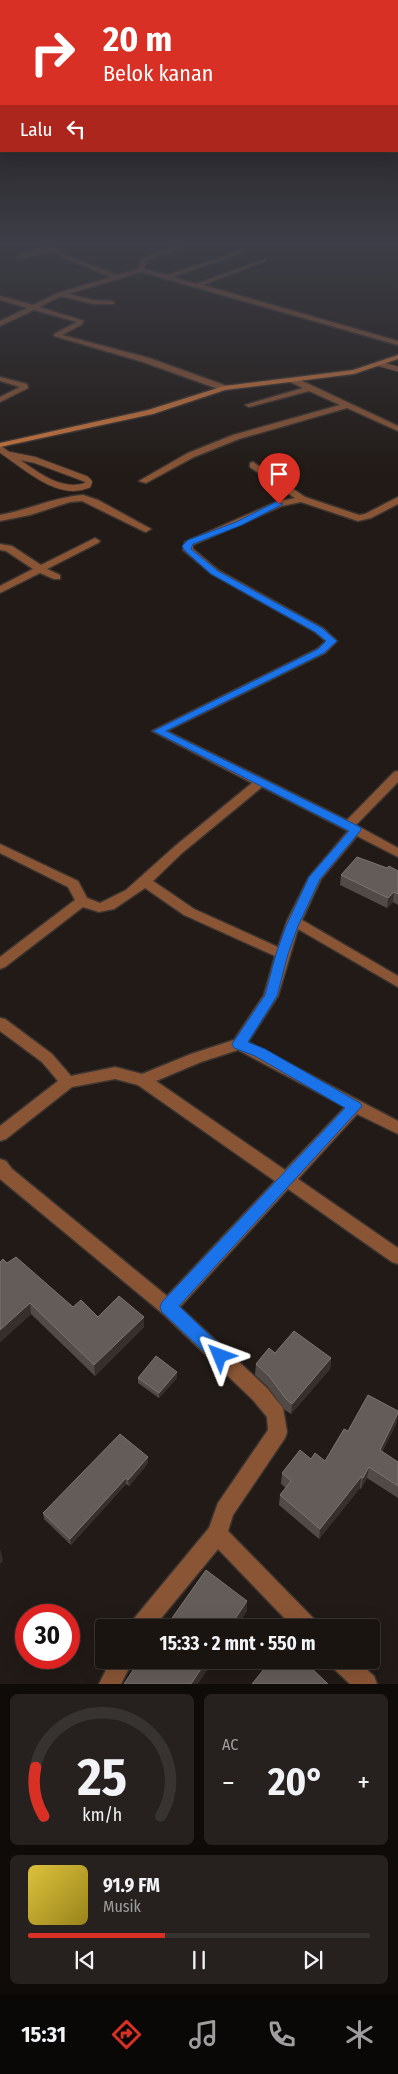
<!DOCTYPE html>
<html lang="id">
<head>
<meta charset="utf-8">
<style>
  :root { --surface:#191410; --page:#26211e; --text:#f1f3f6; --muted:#9f9e9f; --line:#373330; --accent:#d93025 }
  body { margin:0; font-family:"Fira Sans Condensed",sans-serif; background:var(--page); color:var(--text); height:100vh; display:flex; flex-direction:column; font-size:19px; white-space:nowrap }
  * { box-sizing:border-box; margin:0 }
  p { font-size:16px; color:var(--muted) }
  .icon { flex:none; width:28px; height:28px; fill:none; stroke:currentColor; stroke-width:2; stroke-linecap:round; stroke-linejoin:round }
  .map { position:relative; height:1684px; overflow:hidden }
  .side { display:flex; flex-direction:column; gap:10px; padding:10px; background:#0e0b09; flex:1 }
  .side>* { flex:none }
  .guide { position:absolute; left:0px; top:0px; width:399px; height:152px; box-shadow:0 5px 20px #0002,0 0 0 1px var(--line); background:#d93025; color:#fff; overflow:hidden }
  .speed { position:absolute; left:15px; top:1604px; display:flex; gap:10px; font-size:25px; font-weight:700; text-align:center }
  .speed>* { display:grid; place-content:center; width:65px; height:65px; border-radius:50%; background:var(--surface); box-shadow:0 5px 20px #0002,0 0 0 1px var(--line); line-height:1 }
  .speed .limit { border:8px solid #d22; background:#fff; color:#111 }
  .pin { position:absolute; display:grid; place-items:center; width:42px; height:42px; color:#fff; margin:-51px -21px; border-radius:50% 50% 50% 0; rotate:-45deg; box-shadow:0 0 5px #0007 }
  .pin .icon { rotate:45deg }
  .me { position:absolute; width:55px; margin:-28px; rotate:314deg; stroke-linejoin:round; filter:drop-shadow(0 0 4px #0008) }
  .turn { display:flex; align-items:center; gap:18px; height:105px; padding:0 20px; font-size:22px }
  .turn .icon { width:65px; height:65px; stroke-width:2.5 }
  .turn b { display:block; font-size:35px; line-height:42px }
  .then { display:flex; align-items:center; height:48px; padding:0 20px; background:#0003; gap:10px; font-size:19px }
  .big { font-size:38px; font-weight:700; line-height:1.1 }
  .side .tile { flex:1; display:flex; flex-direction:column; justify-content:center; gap:8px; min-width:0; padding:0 18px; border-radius:8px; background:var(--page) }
  .side .dial { align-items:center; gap:0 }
  .dial svg { height:130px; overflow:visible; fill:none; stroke:var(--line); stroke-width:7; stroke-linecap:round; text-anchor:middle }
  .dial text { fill:var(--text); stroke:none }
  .song { display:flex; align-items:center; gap:15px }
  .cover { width:60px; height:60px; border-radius:8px; background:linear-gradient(135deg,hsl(50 70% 55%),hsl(50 70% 35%)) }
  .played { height:5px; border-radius:2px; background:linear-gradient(90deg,var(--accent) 40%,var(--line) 40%) }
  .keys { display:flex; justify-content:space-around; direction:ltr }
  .heat { display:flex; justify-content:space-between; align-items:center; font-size:28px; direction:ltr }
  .side .tiles { flex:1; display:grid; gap:10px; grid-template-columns:1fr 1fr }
  .tile:last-child { grid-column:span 2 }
  .trip { position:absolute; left:95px; top:1619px; width:285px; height:50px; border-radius:5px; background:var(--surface); box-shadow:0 5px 20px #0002,0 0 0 1px var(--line); font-weight:700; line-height:50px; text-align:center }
  .menu { display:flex; height:80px; justify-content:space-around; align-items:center; background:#0a0806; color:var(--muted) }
  .menu .icon { width:35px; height:35px }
  .menu .on { color:var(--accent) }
  .menu b { font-size:22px; color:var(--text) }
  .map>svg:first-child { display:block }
</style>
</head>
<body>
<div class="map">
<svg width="398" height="1684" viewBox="0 0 398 1684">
  <rect width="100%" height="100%" fill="#211a16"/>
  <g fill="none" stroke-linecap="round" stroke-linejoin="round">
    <defs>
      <path id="lane-far1" d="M45,244L56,241
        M19,257L53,249
        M380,364L398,369"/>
      <path id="lane" d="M0,449C24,465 58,498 88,485L89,482L86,479L35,460L10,455"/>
      <path id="street" d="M35,241H42L71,257L117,275L138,269L141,259L190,241H198L146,261L144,269L167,275L243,250V252L173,277L196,284L265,259V261L203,285L398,341V345L141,272L68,294L93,300L112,301L114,302V304H93L61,296L39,307L84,321L81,325L62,335L149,358L227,386V390H221L143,362L54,336V334L77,322L34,310L0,326V321L27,308L0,300V296L33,305L58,293L111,277L67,259Z
        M0,377L27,384L28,388L0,402V397L20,387L0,381Z
        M290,378H296L398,426V431L347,408L239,439L194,457L146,483L139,481L188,453L233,435L340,405L309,391L249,407L245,405L303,388L290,382Z
        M253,462L305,497L359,515L365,514L398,497V504L371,518L358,521L301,502L282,506L193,545V549L218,570L323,628L337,641L325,653L167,731L347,820L394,772L398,771V782L356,825L398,848V857L357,836L321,879L302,920L398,976V987L298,929L278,996L248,1042L398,1121V1134L357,1114L298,1179L398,1248V1264L392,1262L288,1189L180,1307L267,1388L283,1408L287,1432L285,1438L233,1515L228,1531L316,1621L319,1628H294L218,1549L153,1628H129L132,1621L209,1528L218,1503L268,1430L267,1417L253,1400L162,1313L0,1179V1159L6,1161L12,1169L167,1296L275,1181L138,1085L115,1079L72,1087L6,1139L0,1141V1126L58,1081L42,1062L0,1031V1018L5,1019L52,1054L71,1076L115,1067L142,1074L191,1054L234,1040L264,995L275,956L184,915L145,888L114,909L99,912L83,907L5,967L0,969V957L75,900L68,887L0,853V844L78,881L87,898L100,903L126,890L174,847L252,783L152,731L317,649L326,641L315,632L212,574L183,550L185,542L276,502L295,498L250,467V463ZM262,787L348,831L309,877L287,921L278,947L194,909L153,881L182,853ZM238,1050L345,1107L285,1170L156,1081L201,1062Z
        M83,495L98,500L151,529L146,532L143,531L82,501L70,502L30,515L0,521V515C28,510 55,497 83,495Z
        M95,538L100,541L98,543L47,569L60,575V579H54L40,573L0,593V586L33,569L6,551L0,550V544L12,546L41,565Z
        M111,1660H133L121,1684H99Z
        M330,1660H356L374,1676L377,1684H350L333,1668Z"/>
      <path id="secondary" d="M398,355V359L354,374L225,390L153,414L0,447V443L148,410L224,386L353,370Z"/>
    </defs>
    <!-- lane-far1 casing -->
    <use href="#lane-far1" stroke="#3b3430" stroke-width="6"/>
    <!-- lane casing -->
    <use href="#lane" stroke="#3b3430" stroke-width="8"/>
    <!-- street casing -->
    <use href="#street" stroke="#3b3430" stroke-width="3"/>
    <!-- secondary casing -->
    <use href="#secondary" stroke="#3b3430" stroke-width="3"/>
    <!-- lane-far1 -->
    <use href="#lane-far1" stroke="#8a5535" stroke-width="5"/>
    <!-- lane -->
    <use href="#lane" stroke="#8a5535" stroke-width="6"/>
    <!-- street -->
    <use href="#street" fill="#8a5535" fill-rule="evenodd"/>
    <!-- secondary -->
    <use href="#secondary" fill="#c9743d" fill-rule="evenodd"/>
  </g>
  <!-- wall -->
  <path fill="#524a46" d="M387,868L398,871V905L393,902L387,908L340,885L341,875Z
    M0,1262L7,1263L73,1307L98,1317L144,1327L95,1376L31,1314L0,1342Z
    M275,1353L331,1358L330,1369L291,1414L285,1410L268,1387L255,1375L256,1364Z
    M177,1372V1378L159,1398L138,1383V1378Z
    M397,1422L382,1452L398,1462V1498L367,1478L361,1489L360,1488L319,1539L279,1505L280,1495L286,1488L281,1484L282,1473L311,1459L325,1461L348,1431Z
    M148,1457V1463L129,1486L126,1484L71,1545L44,1519L43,1513Z"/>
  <!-- shaded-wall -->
  <path fill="#372f2b" d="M394,892L393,902L387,908L388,898Z
    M30,1303L31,1314L0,1342V1330Z
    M144,1317V1327L95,1376L94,1365Z
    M331,1358L330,1369L291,1414L292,1404Z
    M177,1372V1378L159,1398V1393Z
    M398,1413L397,1422L378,1460L380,1450Z
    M148,1457V1463L129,1486L128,1480Z
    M369,1467L367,1478L361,1489L363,1478Z
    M361,1477L360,1488L319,1539L320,1529Z
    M126,1478V1484L71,1545L70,1539Z
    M0,1551H1L3,1561L0,1564Z
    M247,1601V1611L236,1628H229Z
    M207,1660H214L198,1684H191Z"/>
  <!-- building -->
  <path fill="#645c58" stroke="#7b7470" d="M357,857L387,868L389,866L398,871V894L394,892L388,898L341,875Z
    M16,1257L73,1307L81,1300L98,1317L119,1296L144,1317L94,1365L30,1303L0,1330V1262L3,1259L7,1263Z
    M294,1331L331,1358L292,1404L286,1399L269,1376L256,1364L269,1348L275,1353Z
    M156,1356L177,1372L159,1393L138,1378Z
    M368,1395L398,1411V1413L380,1450L398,1462V1486L369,1467L363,1478L361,1477L320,1529L280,1495L291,1481L282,1473L300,1450L311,1459L315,1453L325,1461L344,1429L348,1431Z
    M120,1434L148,1457L128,1480L126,1478L70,1539L43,1513Z
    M206,1570L247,1601L229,1628H165Z
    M142,1660H207L191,1684H124L135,1667L136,1668Z
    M272,1660H303L328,1684H252L268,1664Z"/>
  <!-- sky -->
  <linearGradient id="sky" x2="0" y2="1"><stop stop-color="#120e0c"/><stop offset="0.51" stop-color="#3d3e47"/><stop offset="1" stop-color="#3d3e47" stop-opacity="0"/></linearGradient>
  <rect width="398" height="477" fill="url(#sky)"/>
  <!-- route -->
  <path fill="#1a73e8" stroke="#114b97" d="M276,502L283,504L242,525L193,544L191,549L218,571L322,628L337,641L324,653L166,731L360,827L361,830L320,879L298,926L288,954L277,996L248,1042L265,1049L360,1103L362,1106L179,1306L226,1351L229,1356L226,1362L220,1364L215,1362L162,1312L160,1307L162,1302L345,1108L255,1056L234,1048L232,1044L265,995L276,954L286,926L309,877L349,831L153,731L318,649L326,641L315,632L211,574L185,551L182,546L188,540L236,522Z"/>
</svg>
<div class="speed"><div class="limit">30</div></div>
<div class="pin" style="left:279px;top:504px;background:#d93025"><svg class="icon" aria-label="arrive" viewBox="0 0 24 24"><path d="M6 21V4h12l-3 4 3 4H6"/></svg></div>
<svg class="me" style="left:220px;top:1356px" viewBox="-20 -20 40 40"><path d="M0-17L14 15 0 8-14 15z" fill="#1a73e8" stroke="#fff" stroke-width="4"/></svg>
<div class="trip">15:33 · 2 mnt · 550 m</div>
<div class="guide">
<div class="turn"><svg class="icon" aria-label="right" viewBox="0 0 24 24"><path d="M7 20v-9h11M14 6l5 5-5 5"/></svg><div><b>20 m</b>Belok kanan</div></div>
<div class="then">Lalu<svg class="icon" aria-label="left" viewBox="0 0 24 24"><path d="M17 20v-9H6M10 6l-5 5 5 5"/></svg></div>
</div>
</div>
<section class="side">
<div class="tiles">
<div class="tile dial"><svg viewBox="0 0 100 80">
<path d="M14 69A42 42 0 1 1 86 69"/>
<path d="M14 69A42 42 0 0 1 9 39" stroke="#d93025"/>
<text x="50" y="56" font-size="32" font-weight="700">25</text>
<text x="50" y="72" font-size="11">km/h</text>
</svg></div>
<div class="tile"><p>AC</p>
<div class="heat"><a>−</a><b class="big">20°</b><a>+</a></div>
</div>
<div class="tile">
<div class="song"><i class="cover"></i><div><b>91.9 FM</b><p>Musik</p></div></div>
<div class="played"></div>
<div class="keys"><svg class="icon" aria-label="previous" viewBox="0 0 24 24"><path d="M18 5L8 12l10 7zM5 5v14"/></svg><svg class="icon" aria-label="pause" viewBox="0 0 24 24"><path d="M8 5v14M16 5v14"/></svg><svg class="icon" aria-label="next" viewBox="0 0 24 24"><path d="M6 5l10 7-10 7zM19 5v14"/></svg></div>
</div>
</div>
</section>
<nav class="menu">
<b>15:31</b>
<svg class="icon on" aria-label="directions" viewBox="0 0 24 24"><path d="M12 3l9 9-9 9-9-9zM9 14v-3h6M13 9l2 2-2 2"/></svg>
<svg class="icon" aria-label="music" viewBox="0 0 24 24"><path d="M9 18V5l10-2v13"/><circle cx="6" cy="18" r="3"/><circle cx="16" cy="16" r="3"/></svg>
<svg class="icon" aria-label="phone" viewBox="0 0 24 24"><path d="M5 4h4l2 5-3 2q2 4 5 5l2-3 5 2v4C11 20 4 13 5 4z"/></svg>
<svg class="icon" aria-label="climate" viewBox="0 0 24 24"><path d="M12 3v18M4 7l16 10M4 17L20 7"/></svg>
</nav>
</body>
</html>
